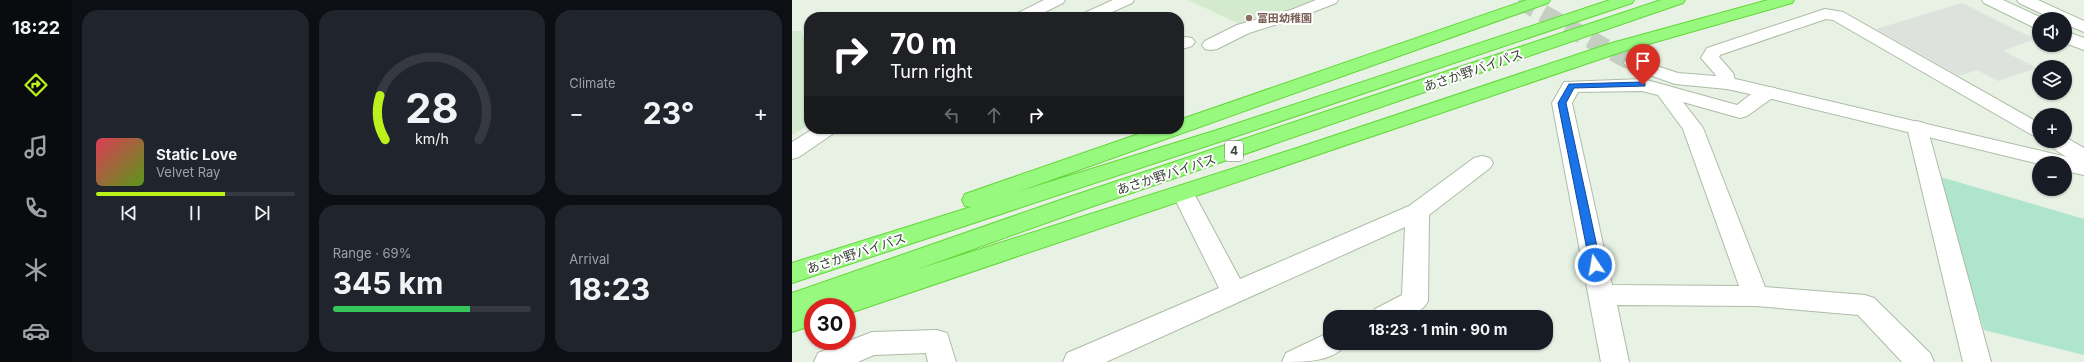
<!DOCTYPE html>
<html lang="en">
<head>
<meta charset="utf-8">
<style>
  :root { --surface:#171b24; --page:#20242c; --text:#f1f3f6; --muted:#9ea1a6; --line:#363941; --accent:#bcf11c }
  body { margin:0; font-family:Inter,"Noto Sans JP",sans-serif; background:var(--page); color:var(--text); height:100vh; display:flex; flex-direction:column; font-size:15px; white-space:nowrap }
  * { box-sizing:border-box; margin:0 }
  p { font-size:13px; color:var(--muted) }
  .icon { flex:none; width:22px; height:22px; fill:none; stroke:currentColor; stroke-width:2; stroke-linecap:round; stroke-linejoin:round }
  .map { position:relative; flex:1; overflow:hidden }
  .details { display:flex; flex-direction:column; gap:10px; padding:10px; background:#0d0f14; width:720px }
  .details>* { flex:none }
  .top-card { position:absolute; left:12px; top:12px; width:380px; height:122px; border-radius:16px; box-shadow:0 1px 3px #0004; background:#202124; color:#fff; overflow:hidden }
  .fabs { position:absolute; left:1240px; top:12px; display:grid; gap:8px }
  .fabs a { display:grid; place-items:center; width:40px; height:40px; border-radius:50%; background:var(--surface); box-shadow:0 1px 3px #0004; font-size:20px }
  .speed { position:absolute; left:12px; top:298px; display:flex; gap:8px; font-size:20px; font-weight:700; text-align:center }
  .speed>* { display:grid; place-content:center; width:52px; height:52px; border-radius:50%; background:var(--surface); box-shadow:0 1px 3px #0004; line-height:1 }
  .speed .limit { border:6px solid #d22; background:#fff; color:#111 }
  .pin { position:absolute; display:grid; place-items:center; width:34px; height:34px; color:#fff; margin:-41px -17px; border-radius:50% 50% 50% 0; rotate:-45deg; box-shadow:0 0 4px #0007 }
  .pin .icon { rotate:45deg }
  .me { position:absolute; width:44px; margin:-22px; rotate:348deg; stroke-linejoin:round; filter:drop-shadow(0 0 3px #0008) }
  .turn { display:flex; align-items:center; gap:14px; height:84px; padding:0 20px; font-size:18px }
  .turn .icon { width:52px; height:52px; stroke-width:2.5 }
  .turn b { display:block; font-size:28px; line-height:34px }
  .lanes { display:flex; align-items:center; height:38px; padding:0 20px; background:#0003; justify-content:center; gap:20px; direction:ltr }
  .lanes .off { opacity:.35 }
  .big { font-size:30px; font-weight:700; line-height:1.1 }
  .details .card { flex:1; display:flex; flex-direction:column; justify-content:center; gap:6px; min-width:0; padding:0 14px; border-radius:16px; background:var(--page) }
  .details .dial { align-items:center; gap:0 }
  .dial svg { height:104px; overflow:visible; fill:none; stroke:var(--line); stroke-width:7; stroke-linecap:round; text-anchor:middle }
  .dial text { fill:var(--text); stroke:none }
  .song { display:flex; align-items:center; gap:12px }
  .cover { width:48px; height:48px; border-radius:6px; background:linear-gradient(135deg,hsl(350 70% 55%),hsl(90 70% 35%)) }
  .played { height:4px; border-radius:2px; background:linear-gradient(90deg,var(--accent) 65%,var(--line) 65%) }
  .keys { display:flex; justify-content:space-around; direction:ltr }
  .heat { display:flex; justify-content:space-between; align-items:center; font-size:22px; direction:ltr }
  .charge { height:6px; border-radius:3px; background:linear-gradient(90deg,#34c759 69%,var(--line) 0) }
  .details .tiles { flex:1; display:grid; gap:10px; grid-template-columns:repeat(3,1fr) }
  .card:first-child { grid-row:span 2 }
  .trip { position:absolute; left:531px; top:310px; width:230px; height:40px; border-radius:16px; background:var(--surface); box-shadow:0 1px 3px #0004; font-weight:700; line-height:40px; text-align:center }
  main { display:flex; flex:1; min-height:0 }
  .menu { display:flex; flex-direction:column; width:72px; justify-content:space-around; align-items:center; background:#090b0e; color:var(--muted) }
  .menu .icon { width:28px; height:28px }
  .menu .current { color:var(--accent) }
  .menu b { font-size:18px; color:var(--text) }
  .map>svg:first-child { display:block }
</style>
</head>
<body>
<main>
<nav class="menu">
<b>18:22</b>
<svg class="icon current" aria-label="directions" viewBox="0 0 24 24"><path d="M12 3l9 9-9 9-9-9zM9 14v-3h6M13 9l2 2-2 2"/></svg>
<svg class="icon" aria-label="music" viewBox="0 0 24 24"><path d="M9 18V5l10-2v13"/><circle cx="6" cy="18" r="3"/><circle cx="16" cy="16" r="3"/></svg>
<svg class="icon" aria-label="phone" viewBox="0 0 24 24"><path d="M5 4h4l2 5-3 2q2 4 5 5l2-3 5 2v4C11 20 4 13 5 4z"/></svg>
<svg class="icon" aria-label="climate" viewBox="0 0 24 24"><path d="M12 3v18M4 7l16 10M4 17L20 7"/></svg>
<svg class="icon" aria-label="car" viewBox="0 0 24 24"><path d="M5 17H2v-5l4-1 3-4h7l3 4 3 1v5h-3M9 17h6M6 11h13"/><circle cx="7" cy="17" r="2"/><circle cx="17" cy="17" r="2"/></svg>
</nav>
<section class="details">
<div class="tiles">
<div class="card">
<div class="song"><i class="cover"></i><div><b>Static Love</b><p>Velvet Ray</p></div></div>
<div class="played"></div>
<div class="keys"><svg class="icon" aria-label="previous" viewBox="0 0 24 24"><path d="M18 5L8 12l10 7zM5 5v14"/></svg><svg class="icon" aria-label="pause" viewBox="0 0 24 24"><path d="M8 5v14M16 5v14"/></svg><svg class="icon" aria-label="next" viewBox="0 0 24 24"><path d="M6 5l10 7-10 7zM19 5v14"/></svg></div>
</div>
<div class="card dial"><svg viewBox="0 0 100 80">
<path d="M14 69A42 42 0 1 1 86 69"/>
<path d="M14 69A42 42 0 0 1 10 35" stroke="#bcf11c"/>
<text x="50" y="56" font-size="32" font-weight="700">28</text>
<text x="50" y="72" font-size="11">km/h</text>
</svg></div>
<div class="card"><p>Climate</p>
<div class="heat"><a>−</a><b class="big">23°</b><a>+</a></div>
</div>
<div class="card"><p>Range · 69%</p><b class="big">345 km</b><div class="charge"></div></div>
<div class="card"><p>Arrival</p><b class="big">18:23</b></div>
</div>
</section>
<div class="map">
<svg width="1292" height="362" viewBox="0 0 1292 362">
  <rect width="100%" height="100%" fill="#e7f1e4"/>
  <!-- education -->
  <path fill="#d4eacf" d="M396,0H530L452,26Z
    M0,31H9L17,48V125L0,135Z"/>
  <!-- green -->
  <path fill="#aee5cc" d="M1145,176L1292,219V355L1192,330Z"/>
  <!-- parking -->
  <path fill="#dee2dd" d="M1170,3L1243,39L1211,51L1245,68L1206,81L1185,70L1167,76L1084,29Z"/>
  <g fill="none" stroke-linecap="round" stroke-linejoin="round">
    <!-- tertiary-tunnel -->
    <path stroke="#c4cec1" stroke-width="18" stroke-dasharray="18 9" stroke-linecap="butt" d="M727,0L841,63"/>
    <defs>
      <path id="minor" d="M252,0H273L271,3L243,17H222L224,14Z
        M321,0H342L340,3L309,17H288L290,14Z
        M524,0H546L544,3L511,16L457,33L425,49L419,50L413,49L410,45L413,41L445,25L499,10Z
        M1033,9L1051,12L1247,123V137L1240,135L1041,20L1034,19L928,55L927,57L941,73L944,83L942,87L935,89L928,87L923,74L909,58L915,48Z
        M394,37L400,38L403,42L400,46L387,50V39Z
        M851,79L945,105C956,97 968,84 983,88L985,92L983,96L955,116L948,118L891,102L911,128L973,287L1073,295L1082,298L1138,353L1142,362H1110L1066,315L964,306L825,305L837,362H809L760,103L772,82ZM850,91L866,95L891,129L947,286L820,285L780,103L786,92Z
        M1125,121L1132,123L1135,127L1199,362H1171L1115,127L1118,123Z
        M21,129H45L42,133L7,157L0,159V142Z
        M1273,137L1292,148V164C1280,161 1262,151 1255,141H1273Z
        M690,156L698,158L701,163L698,168L637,215L636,301C625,322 599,317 579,317L583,309L610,295L613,227L314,362H271L275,353L427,288L380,193L383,188L391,185L399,188L448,279L617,206L682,158Z
        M145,330L155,333L164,362H136L134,353L82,355L66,362H22L26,353L80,332Z
        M538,332V343H555C543,362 512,362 490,362L494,353Z"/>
      <path id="tertiary" d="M1190,0H1211L1252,19H1247V28L1241,27L1192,3Z
        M1225,0H1246L1292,21V32L1273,24V19H1261L1227,3Z
        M1273,31L1292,38V50L1273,43Z
        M841,58L886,73L935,77L1292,161V175L1273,171V163L1247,164L976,98L935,89L883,84L835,67L832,63L835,59Z"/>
      <path id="trunk" d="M735,0H758L756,3L225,192L425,130L818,0H842L840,3L439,138L0,283V263L179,207L173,206L170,200L173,194L361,129H387V120Z
        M869,0H893L891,3L293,209L123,270L505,148L820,43L976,0H1002L1000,3L832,51L55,314V307H21V325L0,332V293L277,197ZM32,303L30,306L27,305Z"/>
    </defs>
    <!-- minor casing -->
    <use href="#minor" stroke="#adbca7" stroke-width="2"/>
    <!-- tertiary casing -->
    <use href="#tertiary" stroke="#adbca7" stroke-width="2"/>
    <!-- trunk casing -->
    <use href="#trunk" stroke="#63d739" stroke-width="2"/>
    <!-- minor -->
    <use href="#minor" fill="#fff" fill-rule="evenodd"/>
    <!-- tertiary -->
    <use href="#tertiary" fill="#fff" fill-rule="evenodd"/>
    <!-- trunk -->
    <use href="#trunk" fill="#98f97f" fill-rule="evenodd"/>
  </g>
  <!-- route -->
  <path fill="#1a73e8" stroke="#114b97" d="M851,82L853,83V86L782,88L774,103L809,265L803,269L798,265L766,103L777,84H779Z"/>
  <!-- markers -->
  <circle fill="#8d6e63" stroke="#fff" stroke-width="1.5" cx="457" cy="18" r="4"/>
  <g text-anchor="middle" stroke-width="4" stroke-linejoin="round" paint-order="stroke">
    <!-- far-education labels -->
    <g font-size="11" font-weight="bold" fill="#785e54" stroke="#fff" text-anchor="start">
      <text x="465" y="22">富田幼稚園</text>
    </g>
    <!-- shield labels -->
    <rect fill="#fff" stroke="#747b71" stroke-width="1" x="433" y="141" width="18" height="20" rx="3"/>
    <g font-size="12" font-weight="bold" fill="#394334">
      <text x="442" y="155">4</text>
    </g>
    <!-- street labels -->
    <g font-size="13" fill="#394334" stroke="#fff">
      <text transform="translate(681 70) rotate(-19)" y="5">あさか野バイパス</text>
      <text transform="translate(374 174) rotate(-18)" y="5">あさか野バイパス</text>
      <text transform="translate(64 253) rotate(-18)" y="5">あさか野バイパス</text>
    </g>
  </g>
</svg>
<div class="fabs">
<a><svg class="icon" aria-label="sound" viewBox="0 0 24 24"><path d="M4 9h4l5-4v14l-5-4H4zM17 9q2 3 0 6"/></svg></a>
<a><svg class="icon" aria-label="layers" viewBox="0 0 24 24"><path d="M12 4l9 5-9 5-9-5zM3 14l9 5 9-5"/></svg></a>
<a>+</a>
<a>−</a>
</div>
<div class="speed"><div class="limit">30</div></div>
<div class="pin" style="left:851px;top:85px;background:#d93025"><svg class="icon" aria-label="arrive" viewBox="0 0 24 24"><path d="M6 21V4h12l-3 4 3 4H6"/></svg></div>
<svg class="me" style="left:803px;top:265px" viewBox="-20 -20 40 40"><circle r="17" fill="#1a73e8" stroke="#fff" stroke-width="3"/><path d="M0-11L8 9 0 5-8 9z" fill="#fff"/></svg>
<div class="trip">18:23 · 1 min · 90 m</div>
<div class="top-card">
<div class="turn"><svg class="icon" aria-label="right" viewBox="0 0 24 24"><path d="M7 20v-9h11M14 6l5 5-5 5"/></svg><div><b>70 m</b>Turn right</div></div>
<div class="lanes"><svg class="icon off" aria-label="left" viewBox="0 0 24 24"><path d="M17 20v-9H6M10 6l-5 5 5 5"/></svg><svg class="icon off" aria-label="ahead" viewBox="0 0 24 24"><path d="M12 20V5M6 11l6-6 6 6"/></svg><svg class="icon" aria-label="right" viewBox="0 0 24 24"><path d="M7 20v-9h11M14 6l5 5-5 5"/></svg></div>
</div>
</div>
</main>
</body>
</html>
